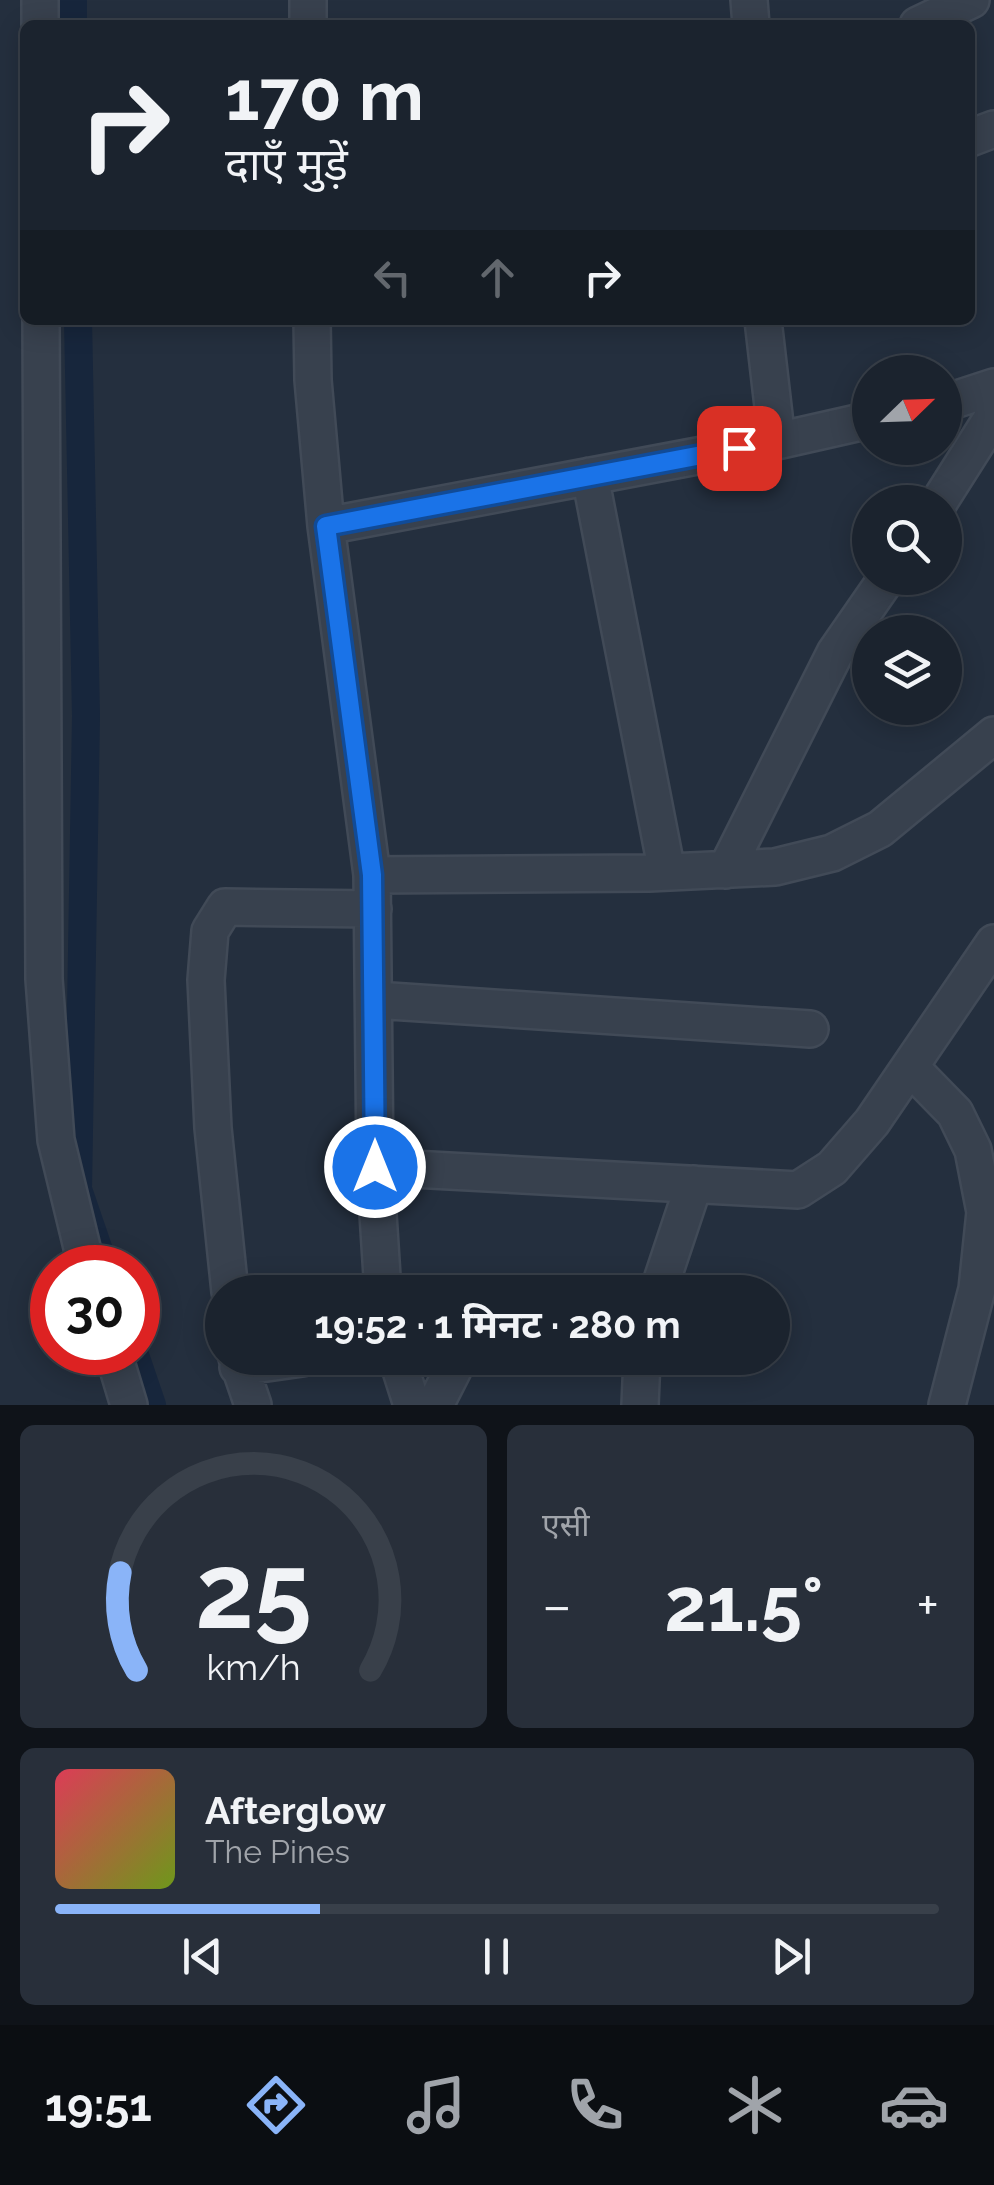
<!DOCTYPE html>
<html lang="hi">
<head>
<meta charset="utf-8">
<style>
  :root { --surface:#1b232e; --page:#282f3a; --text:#f1f3f6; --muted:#a0a4aa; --line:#39404a; --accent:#8ab4f8 }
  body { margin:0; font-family:Raleway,"Noto Sans Devanagari",sans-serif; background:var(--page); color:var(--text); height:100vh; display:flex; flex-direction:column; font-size:38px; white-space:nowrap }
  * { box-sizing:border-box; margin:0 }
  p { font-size:32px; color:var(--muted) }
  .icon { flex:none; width:55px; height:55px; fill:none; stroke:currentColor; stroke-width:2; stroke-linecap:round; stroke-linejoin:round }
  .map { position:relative; height:1405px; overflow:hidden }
  .panel { display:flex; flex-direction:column; gap:20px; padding:20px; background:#0f1319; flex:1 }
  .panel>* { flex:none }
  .hud { position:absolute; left:20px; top:20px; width:955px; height:305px; border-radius:15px; box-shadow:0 5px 25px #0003,0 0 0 2px var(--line); background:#1b232e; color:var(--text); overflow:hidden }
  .needle { width:65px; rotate:67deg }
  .tools { position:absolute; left:852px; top:355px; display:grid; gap:20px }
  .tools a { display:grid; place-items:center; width:110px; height:110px; border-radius:50%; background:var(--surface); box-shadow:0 5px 25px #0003,0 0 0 2px var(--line); font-size:50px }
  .speed { position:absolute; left:30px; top:1245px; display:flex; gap:20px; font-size:50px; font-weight:700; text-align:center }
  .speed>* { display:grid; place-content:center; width:130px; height:130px; border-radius:50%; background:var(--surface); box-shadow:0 5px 25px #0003,0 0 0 2px var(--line); line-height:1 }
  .speed .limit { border:15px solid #d22; background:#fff; color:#111 }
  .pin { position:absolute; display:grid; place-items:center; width:85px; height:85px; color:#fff; margin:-42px; border-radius:20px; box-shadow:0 5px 15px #0006 }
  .me { position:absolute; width:110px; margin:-55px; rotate:0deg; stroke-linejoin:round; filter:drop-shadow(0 0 8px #0008) }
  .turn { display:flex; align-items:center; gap:35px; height:210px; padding:0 40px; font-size:45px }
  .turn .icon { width:130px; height:130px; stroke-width:2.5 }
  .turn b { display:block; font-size:70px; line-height:85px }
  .lanes { display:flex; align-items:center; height:95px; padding:0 40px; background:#0003; justify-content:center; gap:50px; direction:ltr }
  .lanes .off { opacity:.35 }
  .big { font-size:75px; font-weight:700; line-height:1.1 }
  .panel .tile { flex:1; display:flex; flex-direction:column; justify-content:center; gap:15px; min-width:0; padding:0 35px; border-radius:15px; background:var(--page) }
  .panel .dial { align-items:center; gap:0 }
  .dial svg { height:260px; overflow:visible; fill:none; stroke:var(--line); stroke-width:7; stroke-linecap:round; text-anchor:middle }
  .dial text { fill:var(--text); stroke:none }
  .song { display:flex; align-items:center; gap:30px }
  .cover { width:120px; height:120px; border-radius:15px; background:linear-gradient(135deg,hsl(350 70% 55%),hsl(80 70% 35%)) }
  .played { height:10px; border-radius:5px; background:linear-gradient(90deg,var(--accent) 30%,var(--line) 30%) }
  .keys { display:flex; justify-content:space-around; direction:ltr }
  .heat { display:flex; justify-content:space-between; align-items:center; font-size:55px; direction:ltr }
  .panel .tiles { flex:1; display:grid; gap:20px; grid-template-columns:1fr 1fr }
  .tile:last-child { grid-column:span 2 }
  .trip { position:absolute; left:205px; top:1275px; width:585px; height:100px; border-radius:50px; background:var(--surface); box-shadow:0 5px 25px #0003,0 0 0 2px var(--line); font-weight:700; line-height:100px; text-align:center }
  .tabs { display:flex; height:160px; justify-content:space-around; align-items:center; background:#0b0e12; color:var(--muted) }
  .tabs .icon { width:70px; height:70px }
  .tabs .active { color:var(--accent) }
  .tabs b { font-size:45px; color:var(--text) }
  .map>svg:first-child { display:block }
</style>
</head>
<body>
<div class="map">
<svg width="994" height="1405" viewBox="0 0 994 1405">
  <rect width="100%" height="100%" fill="#242f3e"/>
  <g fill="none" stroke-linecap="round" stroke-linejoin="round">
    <!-- canal -->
    <path stroke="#17263c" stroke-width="28" d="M73,0V25
      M78,320L86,716L78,1189L105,1268
      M134,1352L152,1405"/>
    <defs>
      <path id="minor" d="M40,0V25
        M308,0V25
        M749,0L751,25
        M918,25L971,0
        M970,138L994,129
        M41,320L44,979L56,1140L87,1268
        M312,320L313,380L326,526L372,875L375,1167L383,1292
        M763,320L777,441
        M945,403L994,387
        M590,476L667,872
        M939,502L994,415
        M326,526L777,441L870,420
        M726,870L835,653L887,578
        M372,875L649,873L775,867L832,853L880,829L994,735
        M375,1000L810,1029
        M910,1067L955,1113L973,1150L985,1212L977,1289L947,1405
        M375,1167L798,1190L832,1168L872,1122L994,943
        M230,1292L213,1128L206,980L210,931L225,907L373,909
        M658,1292L694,1184
        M113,1352L129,1405
        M237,1358L253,1405
        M397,1358L412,1405
        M238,1367L302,1358
        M435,1405L459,1358
        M640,1405L642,1358"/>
    </defs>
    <!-- minor casing -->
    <use href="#minor" stroke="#414a57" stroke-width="40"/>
    <!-- minor -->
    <use href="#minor" stroke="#38414e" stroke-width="35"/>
  </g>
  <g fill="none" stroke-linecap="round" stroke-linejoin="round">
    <defs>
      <path id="route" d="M375,1167L372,875L326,526L739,448"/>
    </defs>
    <!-- route casing -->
    <use href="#route" stroke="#114b97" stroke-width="25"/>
    <!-- route -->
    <use href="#route" stroke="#1a73e8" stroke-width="18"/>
  </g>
</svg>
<div class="tools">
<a><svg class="needle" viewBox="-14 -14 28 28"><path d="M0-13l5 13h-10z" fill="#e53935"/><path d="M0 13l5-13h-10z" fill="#a0a4aa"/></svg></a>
<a><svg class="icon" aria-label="search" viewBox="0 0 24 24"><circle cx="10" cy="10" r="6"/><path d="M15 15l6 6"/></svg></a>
<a><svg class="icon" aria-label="layers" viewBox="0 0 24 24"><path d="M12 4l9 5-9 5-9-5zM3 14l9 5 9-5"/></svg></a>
</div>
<div class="speed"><div class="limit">30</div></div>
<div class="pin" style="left:739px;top:448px;background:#d93025"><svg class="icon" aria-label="arrive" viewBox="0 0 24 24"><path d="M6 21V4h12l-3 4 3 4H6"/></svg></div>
<svg class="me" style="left:375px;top:1167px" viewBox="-20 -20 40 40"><circle r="17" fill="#1a73e8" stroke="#fff" stroke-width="3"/><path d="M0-11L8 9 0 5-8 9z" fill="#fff"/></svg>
<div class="trip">19:52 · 1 मिनट · 280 m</div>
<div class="hud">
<div class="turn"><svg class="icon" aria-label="right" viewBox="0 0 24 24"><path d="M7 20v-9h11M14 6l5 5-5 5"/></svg><div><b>170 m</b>दाएँ मुड़ें</div></div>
<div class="lanes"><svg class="icon off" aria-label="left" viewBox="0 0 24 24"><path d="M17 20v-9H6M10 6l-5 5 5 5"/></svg><svg class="icon off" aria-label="ahead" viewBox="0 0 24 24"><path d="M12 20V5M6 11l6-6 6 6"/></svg><svg class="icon" aria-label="right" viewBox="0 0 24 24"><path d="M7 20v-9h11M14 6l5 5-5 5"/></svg></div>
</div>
</div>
<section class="panel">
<div class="tiles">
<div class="tile dial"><svg viewBox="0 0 100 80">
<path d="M14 69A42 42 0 1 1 86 69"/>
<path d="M14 69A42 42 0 0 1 9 39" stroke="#8ab4f8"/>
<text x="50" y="56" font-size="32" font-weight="700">25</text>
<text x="50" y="72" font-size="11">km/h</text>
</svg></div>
<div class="tile"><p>एसी</p>
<div class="heat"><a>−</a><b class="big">21.5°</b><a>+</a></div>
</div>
<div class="tile">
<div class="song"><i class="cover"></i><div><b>Afterglow</b><p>The Pines</p></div></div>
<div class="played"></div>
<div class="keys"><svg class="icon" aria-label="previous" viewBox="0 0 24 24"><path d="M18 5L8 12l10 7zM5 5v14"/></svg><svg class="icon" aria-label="pause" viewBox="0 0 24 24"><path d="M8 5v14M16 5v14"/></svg><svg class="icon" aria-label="next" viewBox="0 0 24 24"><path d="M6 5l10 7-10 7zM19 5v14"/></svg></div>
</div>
</div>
</section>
<nav class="tabs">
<b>19:51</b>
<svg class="icon active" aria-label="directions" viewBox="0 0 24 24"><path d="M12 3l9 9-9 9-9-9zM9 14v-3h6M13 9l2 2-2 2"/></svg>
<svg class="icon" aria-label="music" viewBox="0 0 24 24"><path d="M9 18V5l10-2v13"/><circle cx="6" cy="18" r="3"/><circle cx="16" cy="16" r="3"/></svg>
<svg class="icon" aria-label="phone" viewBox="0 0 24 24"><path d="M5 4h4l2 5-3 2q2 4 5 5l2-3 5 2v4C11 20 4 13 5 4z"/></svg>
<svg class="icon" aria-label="climate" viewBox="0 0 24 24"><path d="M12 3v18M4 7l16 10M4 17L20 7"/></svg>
<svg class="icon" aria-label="car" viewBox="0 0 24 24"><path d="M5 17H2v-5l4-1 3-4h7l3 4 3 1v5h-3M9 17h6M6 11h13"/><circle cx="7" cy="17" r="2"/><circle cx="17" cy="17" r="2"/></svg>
</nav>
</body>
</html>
